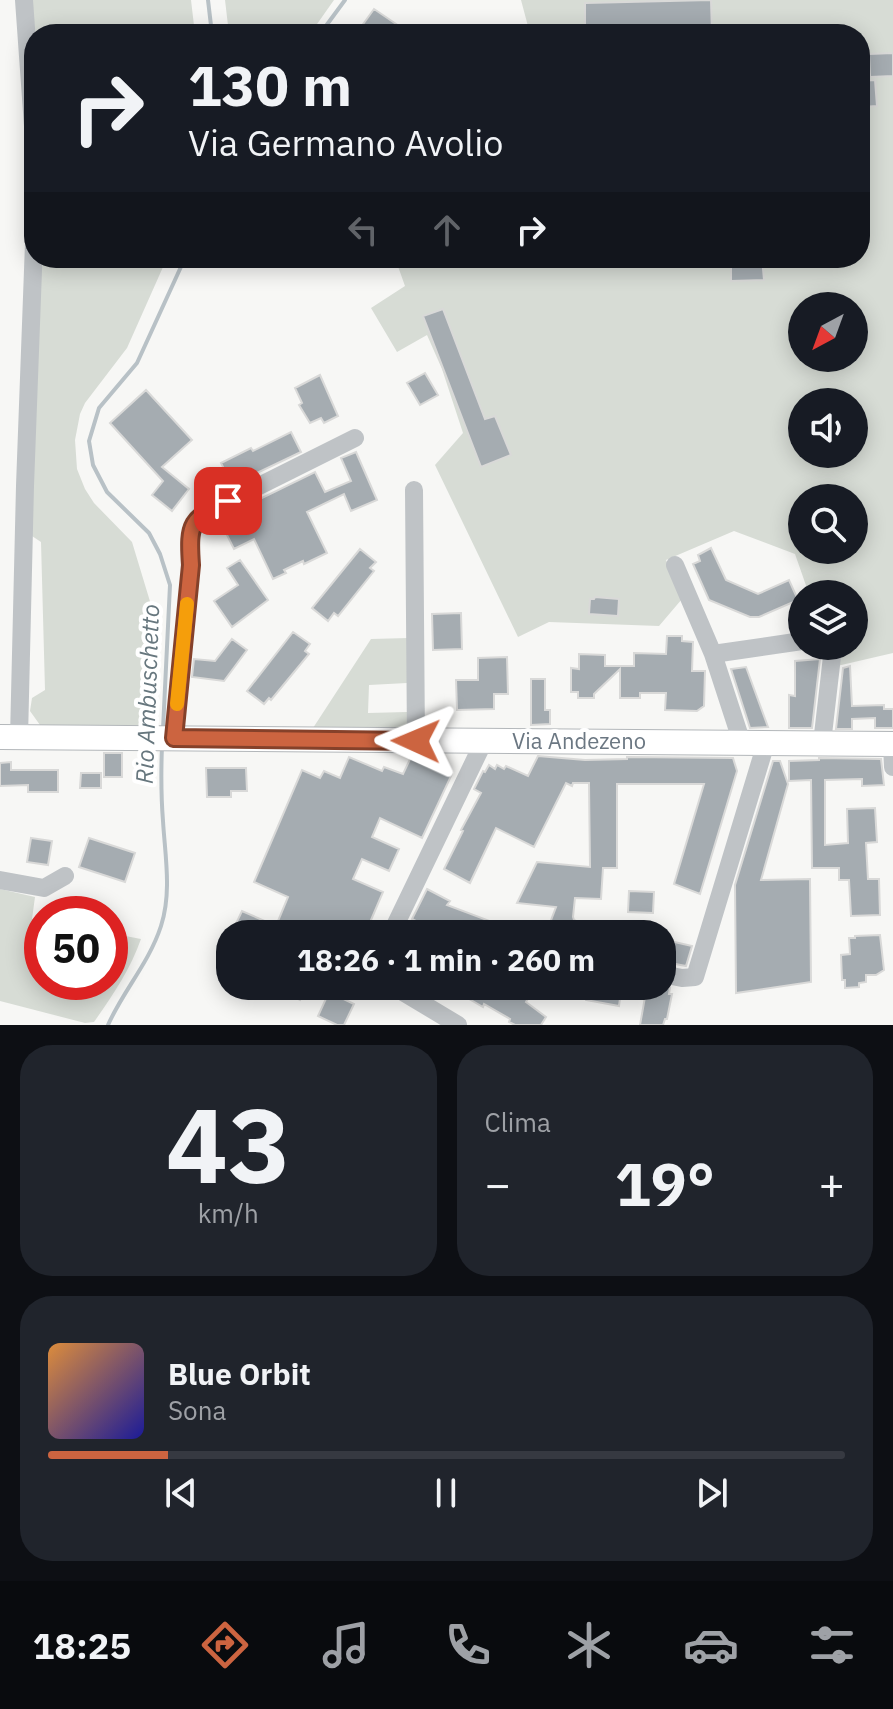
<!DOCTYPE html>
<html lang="it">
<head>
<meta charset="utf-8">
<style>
  :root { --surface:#171b24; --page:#20242c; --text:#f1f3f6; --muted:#9ea1a6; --line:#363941; --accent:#cc6440 }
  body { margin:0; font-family:"IBM Plex Sans",sans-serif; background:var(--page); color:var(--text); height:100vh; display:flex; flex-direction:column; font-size:30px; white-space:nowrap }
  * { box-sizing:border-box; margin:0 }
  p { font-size:26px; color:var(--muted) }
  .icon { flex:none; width:44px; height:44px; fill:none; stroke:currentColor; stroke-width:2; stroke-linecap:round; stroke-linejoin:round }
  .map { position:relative; height:1025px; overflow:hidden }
  .side { display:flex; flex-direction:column; gap:20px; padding:20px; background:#0d0f14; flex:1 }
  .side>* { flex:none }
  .guide { position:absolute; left:24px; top:24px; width:846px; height:244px; border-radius:32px; box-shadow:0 4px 20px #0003; background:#171b24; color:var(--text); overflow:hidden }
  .needle { width:52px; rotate:221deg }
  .fabs { position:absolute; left:788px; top:292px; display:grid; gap:16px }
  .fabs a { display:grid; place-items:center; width:80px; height:80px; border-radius:50%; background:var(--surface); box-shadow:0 4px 20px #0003; font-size:40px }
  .speed { position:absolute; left:24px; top:896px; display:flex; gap:16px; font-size:40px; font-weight:700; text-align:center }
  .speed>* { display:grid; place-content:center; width:104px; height:104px; border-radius:50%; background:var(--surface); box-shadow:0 4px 20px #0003; line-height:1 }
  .speed .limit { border:12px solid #d22; background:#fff; color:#111 }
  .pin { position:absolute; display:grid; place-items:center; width:68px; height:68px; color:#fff; margin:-34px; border-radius:16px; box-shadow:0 4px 12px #0006 }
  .me { position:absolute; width:88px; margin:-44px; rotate:271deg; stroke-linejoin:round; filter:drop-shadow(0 0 6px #0008) }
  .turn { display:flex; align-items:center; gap:28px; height:168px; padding:0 32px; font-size:36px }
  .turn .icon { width:104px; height:104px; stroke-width:2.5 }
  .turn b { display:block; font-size:56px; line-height:68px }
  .lanes { display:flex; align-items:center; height:76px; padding:0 32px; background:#0003; justify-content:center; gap:40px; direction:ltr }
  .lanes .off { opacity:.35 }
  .big { font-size:60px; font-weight:700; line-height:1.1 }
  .side .widget { flex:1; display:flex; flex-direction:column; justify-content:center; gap:12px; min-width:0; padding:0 28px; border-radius:32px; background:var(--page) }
  .side .dial { align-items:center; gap:0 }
  .dial b { font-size:104px; line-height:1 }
  .song { display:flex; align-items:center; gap:24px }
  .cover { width:96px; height:96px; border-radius:12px; background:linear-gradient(135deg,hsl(30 70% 55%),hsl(240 70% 35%)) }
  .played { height:8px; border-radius:4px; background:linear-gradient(90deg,var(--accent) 15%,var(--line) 15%) }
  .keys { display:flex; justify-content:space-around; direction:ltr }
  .heat { display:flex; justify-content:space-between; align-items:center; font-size:44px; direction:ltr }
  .side .tiles { flex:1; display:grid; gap:20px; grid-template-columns:1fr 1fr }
  .widget:last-child { grid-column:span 2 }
  .trip { position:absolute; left:216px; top:920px; width:460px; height:80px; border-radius:32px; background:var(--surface); box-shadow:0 4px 20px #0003; font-weight:700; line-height:80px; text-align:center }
  .dock { display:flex; height:128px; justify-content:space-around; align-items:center; background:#090b0e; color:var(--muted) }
  .dock .icon { width:56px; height:56px }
  .dock .active { color:var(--accent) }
  .dock b { font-size:36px; color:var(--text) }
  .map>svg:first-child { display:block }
</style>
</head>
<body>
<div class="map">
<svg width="893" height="1025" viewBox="0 0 893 1025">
  <rect width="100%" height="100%" fill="#f7f7f5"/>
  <!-- green -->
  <path fill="#d7dcd5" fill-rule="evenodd" d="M31,0H191L195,34H34Z
    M225,0H334L310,34H229Z
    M521,0H893V653L837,666L840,646H854V594H809L795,554L734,531L666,560L682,599L659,626L549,622L518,637L435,465L463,433L442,369L427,335L397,352L371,308L405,286L395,258H860V34H526L529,30ZM802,306H854V358H802ZM802,402H854V454H802ZM802,498H854V550H802Z
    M39,258H167L127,348L85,403L80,414L75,440L77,469L85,489L94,503L132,542L152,608L156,624L147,725H40L30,711L32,698L45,690L41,542L32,536Z
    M408,638L407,683L369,685L368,713L407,712L408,727L313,728L371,639Z
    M0,889L35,897L32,919L42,922V982H110V933L141,939C130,970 113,995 94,1022L85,1023L0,1001Z"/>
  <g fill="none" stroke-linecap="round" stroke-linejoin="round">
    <!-- stream -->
    <path stroke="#b8c1c6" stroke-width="4" d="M208,0L212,34
      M320,34L345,0
      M163,729L170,585L160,554L149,533L107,492L93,465L89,441L99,408L137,363L185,258
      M108,1025C123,991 149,963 161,926C172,892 165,855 163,821C161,796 161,771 162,746"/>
  </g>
  <!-- building -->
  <path fill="#a5acb1" stroke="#d9d9d8" stroke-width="2" d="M711,0L712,34H585V3Z
    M374,9L399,26L393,34H356Z
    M893,53V76L870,77L869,54Z
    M875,80L877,106L862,107L860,81Z
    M736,258H762L764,280L731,281V264H736Z
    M443,309L485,419L495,416L511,455L481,467L423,316Z
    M425,373L438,395L420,405L407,383Z
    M320,375L338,416L324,423L321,418L310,423L299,405L302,403L295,388Z
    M146,390L192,440L162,467L189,489L172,511L152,495L163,481L110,423Z
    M291,432L301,452L232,485L221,463L251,448L253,451Z
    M356,452L377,500L351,511L344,494L307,512L327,553L304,564L303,561L284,570L286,573L273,579L254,539L234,549L219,519L315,472L325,492L351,481L341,458Z
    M711,548L726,580L758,594L789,580L798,600L759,617H750L709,600L693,564L700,561L698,555Z
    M360,549L376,562L370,568L374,571L338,616L334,613L328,621L312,608Z
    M240,560L268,600L232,627L214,601L238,585L227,568Z
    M595,597L619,599L618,616L589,614L590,599H594Z
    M461,613L462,649L433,650L432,614Z
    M293,632L310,644L305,651L309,654L271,700L269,698L264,704L247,691Z
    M667,636H682V641L693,642L692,671H705L704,706L697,711L665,710L666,693H640V698H620V669L594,694V698H578V692H571V668L579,669V654L605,655V666H634V653L666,654Z
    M232,639L247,650L224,681L192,677L194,659L215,661Z
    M507,657L508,694H494V709L457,710L456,680H478V658Z
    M820,659L812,728H789V695L795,696V661Z
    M850,666L852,706L884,705V709H893V728H875V718L852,719V729H836L843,668Z
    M746,667L768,727L750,728L731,669Z
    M531,679H545V710H550V724L531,725Z
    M104,753H122V777H104Z
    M412,755L452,774L422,838L380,818L372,837L399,849L389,871L362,859L353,879L383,892L365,934H231L242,911L276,926L288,897L254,882L302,770L320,778L324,771L340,778L349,757L382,771L384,767L403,774Z
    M538,756L585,760L627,759V757L733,758L737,771L700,894L674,884L704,784H617V868H603L601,899L575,898L573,917L574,920L580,923L610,930L609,934H560L550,931L553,924L550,923L556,907L517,903L537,862L590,867L589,783H573L572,786L566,783L534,847L496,828L470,883L444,869L463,831L461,830L481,793L474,789L483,771L485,772L489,765L495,769L497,765L504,769L506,766L528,776Z
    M819,758L881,759L884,785L862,786V779L825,780V845L848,843L847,809L875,808L877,842L866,843L868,879H879L880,915L851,916L849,880H839V868H812L811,780L789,781V761L819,760Z
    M773,761H780L788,784L761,880L810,879L811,982L736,993L735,885Z
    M11,762V770H58V792H28V785L0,786V763Z
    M206,768H246L247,791H231V797H207Z
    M81,773H101V788H80Z
    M31,838L52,841L48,865L27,862Z
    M89,838L135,853L125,882L79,867Z
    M427,889L450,901L447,905L524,934H463L437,924L434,931L412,919Z
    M629,891L654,892L653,913L628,912Z
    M880,935L884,970L876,975H866V982L859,983V987L845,988V980H842L841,955L850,954L849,938H855V936Z
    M670,941L692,946L686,966L665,962Z
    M272,986H306L300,1000Z
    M447,986H535L526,1002L546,1017L541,1025H515L509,1022L510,1019L484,1004L483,1007Z
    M581,986H617V990L621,991L619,1006L586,1000V998L579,997Z
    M647,986L670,988L669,994H672L667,1019H665L663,1025H640Z
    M329,992L354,1004L344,1025H337L318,1016Z"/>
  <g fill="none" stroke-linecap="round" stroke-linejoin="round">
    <defs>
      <path id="major" d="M0,737L893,744"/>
    </defs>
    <!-- major casing -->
    <use href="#major" stroke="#b3b7ba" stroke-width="26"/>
    <!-- minor -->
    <path stroke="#bfc3c6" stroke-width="18" d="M24,0L34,140
      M414,490L416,741
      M675,565L713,654
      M19,738L25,486L34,243
      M174,738L191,565C189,541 188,532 203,514L355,438
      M742,743L713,654L802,641
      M822,743L833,648L831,646
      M892,744L893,767
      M0,880L44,888L65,876
      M391,934L484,741
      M662,974L682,978L695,977L766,743
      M393,986L458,1025"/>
    <!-- major -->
    <use href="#major" stroke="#fff" stroke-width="24"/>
  </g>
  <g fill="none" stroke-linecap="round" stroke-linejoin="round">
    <defs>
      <path id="route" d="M228,501C191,519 188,522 191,565L174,738L416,741"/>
    </defs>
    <!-- route casing -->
    <use href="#route" stroke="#85412a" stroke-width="20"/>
    <!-- route -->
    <use href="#route" stroke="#cc6440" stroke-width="14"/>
    <!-- slow -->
    <path stroke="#f59e0b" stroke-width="14" d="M177,704L187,604"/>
  </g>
  <g text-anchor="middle" stroke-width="8" stroke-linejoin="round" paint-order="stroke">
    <!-- street labels -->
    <g font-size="22" fill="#6b7782" stroke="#fff">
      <text x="579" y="749">Via Andezeno</text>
    </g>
    <!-- water labels -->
    <g font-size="24" font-style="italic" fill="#67777e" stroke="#fff">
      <text transform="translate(148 694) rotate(-88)" y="8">Rio Ambuschetto</text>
    </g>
  </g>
</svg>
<div class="fabs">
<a><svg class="needle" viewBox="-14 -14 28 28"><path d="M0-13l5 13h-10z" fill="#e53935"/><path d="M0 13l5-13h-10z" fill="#9ea1a6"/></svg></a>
<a><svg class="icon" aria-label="sound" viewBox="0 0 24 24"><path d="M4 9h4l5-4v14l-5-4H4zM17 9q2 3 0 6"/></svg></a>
<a><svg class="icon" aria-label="search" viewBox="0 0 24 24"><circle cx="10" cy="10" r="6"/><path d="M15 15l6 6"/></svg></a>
<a><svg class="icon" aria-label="layers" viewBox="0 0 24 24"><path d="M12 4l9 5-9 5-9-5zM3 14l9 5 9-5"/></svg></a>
</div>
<div class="speed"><div class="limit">50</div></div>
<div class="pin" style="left:228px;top:501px;background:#d93025"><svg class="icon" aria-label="arrive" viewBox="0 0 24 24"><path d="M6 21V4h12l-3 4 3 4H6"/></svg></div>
<svg class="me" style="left:416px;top:741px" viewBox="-20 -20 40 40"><path d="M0-17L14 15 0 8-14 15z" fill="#cc6440" stroke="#fff" stroke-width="4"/></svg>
<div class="trip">18:26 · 1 min · 260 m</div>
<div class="guide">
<div class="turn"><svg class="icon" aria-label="right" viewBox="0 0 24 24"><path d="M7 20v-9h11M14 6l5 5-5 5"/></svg><div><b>130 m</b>Via Germano Avolio</div></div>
<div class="lanes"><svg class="icon off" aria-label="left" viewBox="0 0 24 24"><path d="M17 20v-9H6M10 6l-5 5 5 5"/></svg><svg class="icon off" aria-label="ahead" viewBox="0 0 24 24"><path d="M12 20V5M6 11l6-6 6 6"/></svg><svg class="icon" aria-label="right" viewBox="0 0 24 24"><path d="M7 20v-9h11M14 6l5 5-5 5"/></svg></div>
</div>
</div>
<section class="side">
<div class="tiles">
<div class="widget dial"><b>43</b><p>km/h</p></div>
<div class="widget"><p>Clima</p>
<div class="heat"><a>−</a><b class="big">19°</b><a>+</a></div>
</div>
<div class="widget">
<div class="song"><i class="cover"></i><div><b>Blue Orbit</b><p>Sona</p></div></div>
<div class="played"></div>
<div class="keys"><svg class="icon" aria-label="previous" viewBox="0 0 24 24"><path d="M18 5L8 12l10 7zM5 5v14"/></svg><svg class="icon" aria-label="pause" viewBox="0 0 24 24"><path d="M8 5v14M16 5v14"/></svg><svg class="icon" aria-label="next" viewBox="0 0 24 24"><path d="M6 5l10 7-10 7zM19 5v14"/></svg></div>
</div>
</div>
</section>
<nav class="dock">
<b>18:25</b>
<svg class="icon active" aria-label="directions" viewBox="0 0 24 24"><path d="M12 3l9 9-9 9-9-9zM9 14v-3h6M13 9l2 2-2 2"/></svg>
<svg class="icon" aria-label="music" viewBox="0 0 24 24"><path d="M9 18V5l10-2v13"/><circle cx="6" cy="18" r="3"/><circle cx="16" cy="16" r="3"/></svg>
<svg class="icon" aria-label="phone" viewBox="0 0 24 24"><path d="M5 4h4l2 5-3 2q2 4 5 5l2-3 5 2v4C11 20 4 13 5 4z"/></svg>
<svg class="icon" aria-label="climate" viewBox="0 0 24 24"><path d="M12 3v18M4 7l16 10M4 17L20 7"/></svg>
<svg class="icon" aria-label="car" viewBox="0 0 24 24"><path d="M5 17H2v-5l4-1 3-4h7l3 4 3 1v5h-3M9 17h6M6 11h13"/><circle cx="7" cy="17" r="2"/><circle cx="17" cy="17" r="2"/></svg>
<svg class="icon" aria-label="filters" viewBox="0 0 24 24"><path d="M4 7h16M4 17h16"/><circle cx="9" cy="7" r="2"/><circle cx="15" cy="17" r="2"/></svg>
</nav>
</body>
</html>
